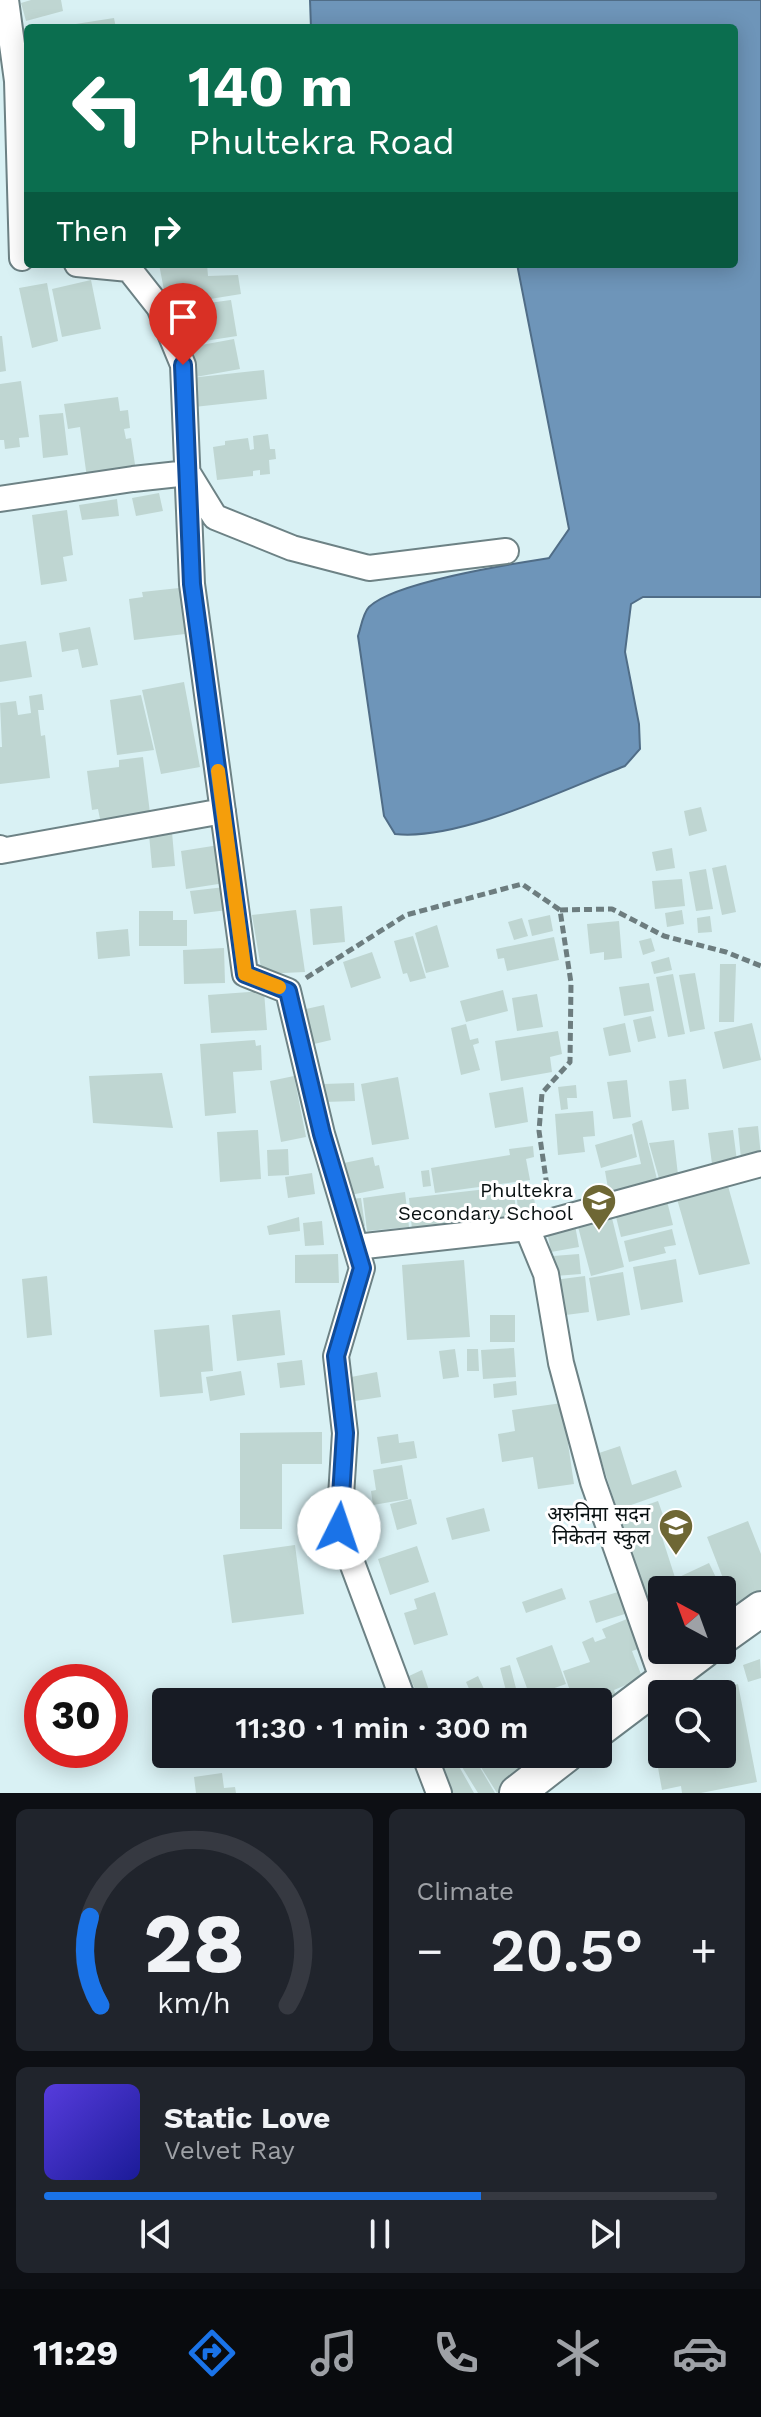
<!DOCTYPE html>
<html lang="en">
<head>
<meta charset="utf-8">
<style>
  :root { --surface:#171b24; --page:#20242c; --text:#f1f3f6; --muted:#9ea1a6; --line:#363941; --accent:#1a73e8 }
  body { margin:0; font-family:"Work Sans","Noto Sans Devanagari",sans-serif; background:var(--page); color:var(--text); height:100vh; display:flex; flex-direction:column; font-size:30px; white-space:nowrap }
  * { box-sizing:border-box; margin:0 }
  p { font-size:26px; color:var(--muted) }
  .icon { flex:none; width:44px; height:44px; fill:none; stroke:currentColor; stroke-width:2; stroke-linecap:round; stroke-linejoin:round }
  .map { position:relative; height:1793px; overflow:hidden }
  .panel { display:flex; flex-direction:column; gap:16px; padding:16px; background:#0d0f14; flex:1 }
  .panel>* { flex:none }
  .banner { position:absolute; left:24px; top:24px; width:714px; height:244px; border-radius:8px; box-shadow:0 4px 20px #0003; background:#0b6e4f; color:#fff; overflow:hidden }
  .needle { width:52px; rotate:319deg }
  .tools { position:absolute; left:648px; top:1576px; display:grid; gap:16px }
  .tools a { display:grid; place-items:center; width:88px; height:88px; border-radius:8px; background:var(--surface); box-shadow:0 4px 20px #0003; font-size:40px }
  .speed { position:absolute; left:24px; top:1664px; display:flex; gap:16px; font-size:40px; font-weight:700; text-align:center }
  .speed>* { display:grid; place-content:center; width:104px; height:104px; border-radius:50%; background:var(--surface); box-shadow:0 4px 20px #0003; line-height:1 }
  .speed .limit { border:12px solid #d22; background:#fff; color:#111 }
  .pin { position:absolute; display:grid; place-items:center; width:68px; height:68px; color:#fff; margin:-82px -34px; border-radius:50% 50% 50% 0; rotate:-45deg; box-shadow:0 0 8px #0007 }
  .pin .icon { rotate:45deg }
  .me { position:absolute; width:88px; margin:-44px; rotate:4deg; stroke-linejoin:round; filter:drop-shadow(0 0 6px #0008) }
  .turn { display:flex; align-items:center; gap:28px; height:168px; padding:0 32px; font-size:36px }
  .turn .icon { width:104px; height:104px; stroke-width:2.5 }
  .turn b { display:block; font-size:56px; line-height:68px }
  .then { display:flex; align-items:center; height:76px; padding:0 32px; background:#0003; gap:16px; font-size:30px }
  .big { font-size:60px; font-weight:600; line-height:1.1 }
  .panel .widget { flex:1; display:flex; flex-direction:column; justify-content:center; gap:12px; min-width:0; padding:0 28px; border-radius:12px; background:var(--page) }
  .panel .dial { align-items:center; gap:0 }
  .dial svg { height:208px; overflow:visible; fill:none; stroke:var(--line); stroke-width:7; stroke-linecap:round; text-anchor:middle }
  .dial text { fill:var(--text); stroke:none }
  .song { display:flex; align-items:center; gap:24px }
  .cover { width:96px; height:96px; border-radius:12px; background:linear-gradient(135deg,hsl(250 70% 55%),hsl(240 70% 35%)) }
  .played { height:8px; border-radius:4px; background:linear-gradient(90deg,var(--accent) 65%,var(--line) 65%) }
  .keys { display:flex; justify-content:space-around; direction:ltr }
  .heat { display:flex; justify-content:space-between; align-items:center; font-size:44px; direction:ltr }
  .panel .tiles { flex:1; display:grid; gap:16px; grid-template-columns:1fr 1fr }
  .widget:last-child { grid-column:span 2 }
  .trip { position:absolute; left:152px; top:1688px; width:460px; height:80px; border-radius:8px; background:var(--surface); box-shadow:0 4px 20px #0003; font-weight:600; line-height:80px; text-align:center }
  .dock { display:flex; height:128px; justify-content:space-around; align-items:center; background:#090b0e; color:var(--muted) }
  .dock .icon { width:56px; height:56px }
  .dock .current { color:var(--accent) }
  .dock b { font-size:36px; color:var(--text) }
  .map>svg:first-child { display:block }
</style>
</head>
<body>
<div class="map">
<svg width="761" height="1793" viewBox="0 0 761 1793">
  <rect width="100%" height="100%" fill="#d9f1f4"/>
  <!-- water -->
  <path fill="#6e95b9" stroke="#506d87" stroke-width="2" d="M310,0H761V597H643L631,604L625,652L639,724L640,749L625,766C562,790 460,841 395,834L384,816L358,636C361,627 363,613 369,607C394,582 511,564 549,558L569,529L517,264H734V28H311Z"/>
  <!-- building -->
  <path fill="#bfd6d2" d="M31,0H61L63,11L26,21L21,3Z
    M114,18L116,28H63V26Z
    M159,264H207L208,276L238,275L241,294L167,306Z
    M91,280L101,329L62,337L52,289Z
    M47,283L58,341L32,348L19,288Z
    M231,300L237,336L185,344L179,307Z
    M0,336H2L6,371L0,372Z
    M234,339L240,369L190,378L185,348Z
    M264,370L267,399L194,407L190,378Z
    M21,381L29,437L19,438L20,447L5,449L4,440H0V384Z
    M118,397L120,411L128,410L130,428L124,429L126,439L131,438L136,471L87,478L80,427L68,429L64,404Z
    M63,413L68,455L43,458L39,415Z
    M268,434L270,449H275L276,459L269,460L270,474L260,475V470L253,471V476L217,480L213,447L225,445V441L248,438L250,450L254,449L253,436Z
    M159,493L163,511L136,516L132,498Z
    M117,499L119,516L82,520L79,505Z
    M67,510L73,555L63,557L67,581L41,585L32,515Z
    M179,588L185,634L134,640L129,599L143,597L142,592Z
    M90,627L98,665L82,668L78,649L62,652L59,633Z
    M26,641L32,677L0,682V645Z
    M184,682L200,767L161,774L142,690Z
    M42,694L44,710H38L41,736L45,735L50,778L0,784V747H2L0,703L16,701L18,715L31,713L29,696Z
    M141,695L154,750L117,755L110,700Z
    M143,757L150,813L100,819L98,809L92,810L87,771L119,767V760Z
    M701,807L707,831L689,836L684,811Z
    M172,832L175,866L152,868L149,834Z
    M219,845L225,883L186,889L181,851Z
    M672,848L675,868L656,871L652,852Z
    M726,865L736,912L722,915L712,868Z
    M706,869L713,909L696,911L689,872Z
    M682,879L685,906L655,909L652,881Z
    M225,887L228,910L194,914L190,891Z
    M342,906L345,942L313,945L310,909Z
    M296,910L305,972L262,974L252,915Z
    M682,910L684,924L667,927L665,913Z
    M139,911H173V920H187V946H139Z
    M550,915L553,931L532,936L528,920Z
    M710,916L712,932L698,933L697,918Z
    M522,918L528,936L514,940L508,922Z
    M619,921L622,958L604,960V952L590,954L587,924Z
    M437,925L449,967L426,973L415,933Z
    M128,929L130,956L98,959L96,932Z
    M413,936L426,978L410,982L407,973L403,974L394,941Z
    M554,937L559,960L507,971L504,958L498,959L496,949Z
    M651,938L655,951L643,955L639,941Z
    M224,948L225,983L184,984L183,950Z
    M372,952L381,978L351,988L343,962Z
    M669,957L672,970L654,974L651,962Z
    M720,964H736L734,1022H719Z
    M695,973L705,1029L690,1032L679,975Z
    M673,974L685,1034L668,1037L656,977Z
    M649,983L654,1011L624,1016L619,987Z
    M503,990L508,1011L466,1022L460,1001Z
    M264,991L267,1030L211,1033L208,995Z
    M537,994L543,1027L517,1031L512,998Z
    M324,1005L331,1040L314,1044L306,1009Z
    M651,1016L656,1038L638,1042L633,1020Z
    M625,1023L631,1052L609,1056L603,1028Z
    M752,1023L761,1060L723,1069L714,1032Z
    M466,1024L470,1040L478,1038L479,1043L473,1045L480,1070L461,1075L451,1028Z
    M558,1031L562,1054L550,1057L552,1072L501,1081L495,1041Z
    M255,1040L256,1046L261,1045L262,1070L233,1072L236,1113L205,1116L200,1044Z
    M162,1073L173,1128L93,1123L89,1076Z
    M294,1076L306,1137L281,1142L270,1081Z
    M398,1077L409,1139L372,1145L361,1084Z
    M686,1079L689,1109L672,1111L669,1081Z
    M627,1080L631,1117L613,1119L607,1082Z
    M354,1083L355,1101L324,1102L323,1084Z
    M576,1085L577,1098H567L568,1109L561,1110L558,1087Z
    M523,1087L528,1122L495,1128L489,1093Z
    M593,1111L595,1136L583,1137L585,1152L558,1155L555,1114Z
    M642,1120L658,1183L609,1194L605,1171L641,1164L632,1124Z
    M758,1126L761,1157L741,1159L738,1128Z
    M258,1130L261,1179L220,1182L217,1132Z
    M733,1130L737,1161L712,1164L708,1133Z
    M632,1134L637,1157L601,1168L595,1145Z
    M674,1140L678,1175L660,1182L649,1143Z
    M533,1146L534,1157L526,1159L530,1180L435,1193L431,1168L510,1155L509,1149Z
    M288,1149L289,1175L268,1176L267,1150Z
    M373,1157L375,1166L379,1165L384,1188L346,1196L339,1164Z
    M429,1170L431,1186L423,1187L421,1171Z
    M312,1173L315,1194L288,1198L285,1177Z
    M513,1186L517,1218L412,1230L409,1198Z
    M728,1186L750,1264L699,1275L677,1199Z
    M405,1192L409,1227L367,1231L363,1198Z
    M361,1198L365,1226L355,1227L351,1199Z
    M534,1198L537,1215L519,1218L517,1200Z
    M667,1201L673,1225L621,1237L615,1213Z
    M611,1214L624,1267L591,1276L577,1223Z
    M299,1217L300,1231L269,1235L267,1226Z
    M322,1221L324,1245L305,1246L303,1223Z
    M575,1225L579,1247L551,1252L547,1231Z
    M672,1229L676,1245L664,1247L666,1253L629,1262L624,1241Z
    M338,1254L339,1283H295V1255Z
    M579,1254L581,1274L555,1276L553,1256Z
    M676,1259L683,1302L641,1310L633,1267Z
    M464,1260L470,1337L407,1340L402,1265Z
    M623,1272L630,1315L597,1321L589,1278Z
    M47,1276L52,1335L27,1338L22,1279Z
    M585,1276L589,1312L558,1316L554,1280Z
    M280,1310L285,1355L237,1361L232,1315Z
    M490,1315H515V1342H490Z
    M209,1325L213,1371L201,1372L203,1393L160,1397L154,1330Z
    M514,1348L516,1377L483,1379L481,1350Z
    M455,1349L459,1377L443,1379L439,1351Z
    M467,1349H478L479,1371H467Z
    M302,1360L305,1385L280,1388L277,1363Z
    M241,1371L245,1395L210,1401L206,1377Z
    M377,1372L381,1397L355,1401L351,1377Z
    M516,1381L517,1395L494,1398L493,1384Z
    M562,1403L574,1484L538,1489L533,1457L502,1462L498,1434L515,1431L512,1410Z
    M322,1432V1464H282V1529H240V1433Z
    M398,1434L399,1443L414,1441L417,1458L381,1464L377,1437Z
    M620,1446L632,1485L676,1470L682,1487L617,1510L599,1453Z
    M402,1465L408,1499L373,1505L371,1491L376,1490L373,1470Z
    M411,1499L417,1524L397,1530L390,1504Z
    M658,1501L668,1529L662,1537L679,1590H662V1647L615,1516Z
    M484,1508L490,1531L452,1540L446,1518Z
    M748,1521L761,1554V1594L733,1604L707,1537Z
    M295,1545L304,1614L232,1623L223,1555Z
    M417,1546L429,1582L390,1595L378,1559Z
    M709,1563L722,1590H683L677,1578Z
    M562,1588L566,1599L526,1613L522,1602Z
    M621,1591L628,1613L596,1623L589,1601Z
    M722,1591L734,1616L722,1622Z
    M435,1592L448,1635L414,1645L404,1613L417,1609L414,1599Z
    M632,1617L644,1647L632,1651L644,1682L628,1689L626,1685L614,1690L621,1709L610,1713L601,1689L573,1699L563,1671L590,1662L582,1642L593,1637L595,1642L606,1638L602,1629Z
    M552,1645L566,1684L546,1691L549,1700L532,1702L516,1658Z
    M760,1659L761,1678L748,1682L743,1665Z
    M510,1665L519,1700L513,1702H509L500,1668Z
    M422,1670L433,1702H421L409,1676Z
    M478,1676L490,1702H475L466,1682Z
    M738,1684L757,1782L701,1793H682L681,1786L662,1790L652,1734L662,1732V1754H722V1694L703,1693Z
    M458,1692L462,1702H450L448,1696Z
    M429,1754H452L474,1793H447Z
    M454,1754H472L495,1793H478Z
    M478,1754H510L527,1781L515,1782L497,1793L474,1756Z
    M513,1754H527L539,1773L528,1779Z
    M222,1773L224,1788L235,1787L236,1793H196L194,1777Z"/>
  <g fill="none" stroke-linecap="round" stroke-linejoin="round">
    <defs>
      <path id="street" d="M6,0L17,81L22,258
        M77,264L129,269L159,307L183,365L192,584L245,974L288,991L322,1134L362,1268L336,1356L345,1433L339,1528L404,1702
        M0,499L133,479L188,473L215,517L292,548L369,568L506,551
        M0,848L1,851L223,811
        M527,1228L546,1274L561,1363L593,1482L663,1681
        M356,1247L527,1228L761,1164
        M424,1754L439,1793"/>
      <path id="secondary" d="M722,1637L761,1609
        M598,1730L704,1650
        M517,1793L567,1754"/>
    </defs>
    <!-- street casing -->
    <use href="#street" stroke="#6d8285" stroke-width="28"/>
    <!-- secondary casing -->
    <use href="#secondary" stroke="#6d8285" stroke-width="38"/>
    <!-- path -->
    <path stroke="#6d7d7f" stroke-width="5" stroke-dasharray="8 4" stroke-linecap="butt" d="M560,910L612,909L664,936L726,952L761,966
      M306,978L406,915L522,884L560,910L571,983L570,1062L542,1093L539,1131L549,1200"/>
    <!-- street -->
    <use href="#street" stroke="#fff" stroke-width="24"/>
    <!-- secondary -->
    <use href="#secondary" stroke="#fff" stroke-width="34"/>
  </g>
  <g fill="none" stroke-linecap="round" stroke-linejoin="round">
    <defs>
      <path id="route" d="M183,365L192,584L245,974L288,991L322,1134L362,1268L336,1356L345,1433L339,1528"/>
    </defs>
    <!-- route casing -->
    <use href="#route" stroke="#114b97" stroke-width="20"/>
    <!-- route -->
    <use href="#route" stroke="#1a73e8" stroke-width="14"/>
    <!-- slow -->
    <path stroke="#f59e0b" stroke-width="14" d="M218,771L245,974L279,987"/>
  </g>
  <!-- icons -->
  <defs>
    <symbol id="school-pin" viewBox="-11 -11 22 30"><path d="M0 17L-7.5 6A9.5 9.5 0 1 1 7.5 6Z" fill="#6e6734" stroke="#fff"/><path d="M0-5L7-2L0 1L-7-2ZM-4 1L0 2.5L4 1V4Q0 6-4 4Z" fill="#fff"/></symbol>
  </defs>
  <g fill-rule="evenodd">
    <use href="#school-pin" x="579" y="1181" width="40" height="54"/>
    <use href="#school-pin" x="656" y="1506" width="40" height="54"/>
  </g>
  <g text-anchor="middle" stroke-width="6" stroke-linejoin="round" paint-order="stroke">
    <!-- poi labels -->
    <g font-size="20" fill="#091112" stroke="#fff" text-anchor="end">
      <text x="573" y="1197">Phultekra<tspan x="573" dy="23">Secondary School</tspan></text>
      <text x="650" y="1521">अरुनिमा सदन<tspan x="650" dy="23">निकेतन स्कुल</tspan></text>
    </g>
  </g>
</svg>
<div class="tools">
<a><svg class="needle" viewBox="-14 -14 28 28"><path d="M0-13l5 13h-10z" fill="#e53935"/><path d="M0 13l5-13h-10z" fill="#9ea1a6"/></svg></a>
<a><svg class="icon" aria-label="search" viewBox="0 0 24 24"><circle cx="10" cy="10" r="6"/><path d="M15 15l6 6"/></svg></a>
</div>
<div class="speed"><div class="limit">30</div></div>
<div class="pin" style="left:183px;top:365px;background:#d93025"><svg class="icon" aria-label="arrive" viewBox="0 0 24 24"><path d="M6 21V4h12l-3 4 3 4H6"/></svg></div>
<svg class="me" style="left:339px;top:1528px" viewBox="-20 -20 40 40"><circle r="19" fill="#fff"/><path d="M0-13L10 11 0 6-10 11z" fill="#1a73e8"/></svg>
<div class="trip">11:30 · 1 min · 300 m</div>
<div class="banner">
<div class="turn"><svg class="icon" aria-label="left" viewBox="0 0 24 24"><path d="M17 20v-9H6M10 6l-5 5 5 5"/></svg><div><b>140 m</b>Phultekra Road</div></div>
<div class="then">Then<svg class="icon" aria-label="right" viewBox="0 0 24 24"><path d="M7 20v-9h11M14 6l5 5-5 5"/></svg></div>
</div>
</div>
<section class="panel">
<div class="tiles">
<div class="widget dial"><svg viewBox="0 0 100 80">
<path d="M14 69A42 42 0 1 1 86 69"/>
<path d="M14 69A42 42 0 0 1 10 35" stroke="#1a73e8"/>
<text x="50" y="56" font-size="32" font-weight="700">28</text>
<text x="50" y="72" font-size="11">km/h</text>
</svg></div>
<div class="widget"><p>Climate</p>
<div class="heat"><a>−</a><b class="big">20.5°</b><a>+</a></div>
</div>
<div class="widget">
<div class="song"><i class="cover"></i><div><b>Static Love</b><p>Velvet Ray</p></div></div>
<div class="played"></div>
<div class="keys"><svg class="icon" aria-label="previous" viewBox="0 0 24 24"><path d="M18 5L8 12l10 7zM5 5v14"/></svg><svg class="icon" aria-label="pause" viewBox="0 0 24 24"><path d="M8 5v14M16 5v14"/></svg><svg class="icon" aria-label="next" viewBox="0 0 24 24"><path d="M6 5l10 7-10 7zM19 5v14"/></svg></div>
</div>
</div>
</section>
<nav class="dock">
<b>11:29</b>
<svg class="icon current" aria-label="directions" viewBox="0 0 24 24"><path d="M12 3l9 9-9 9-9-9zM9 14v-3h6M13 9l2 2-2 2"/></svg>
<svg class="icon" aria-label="music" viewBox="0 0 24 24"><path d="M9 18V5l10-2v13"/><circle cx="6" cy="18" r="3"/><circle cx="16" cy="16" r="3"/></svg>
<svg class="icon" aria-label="phone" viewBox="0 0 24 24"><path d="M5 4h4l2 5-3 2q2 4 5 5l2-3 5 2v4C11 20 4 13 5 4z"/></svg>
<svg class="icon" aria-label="climate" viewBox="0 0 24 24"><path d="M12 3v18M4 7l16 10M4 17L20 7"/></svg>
<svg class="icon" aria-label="car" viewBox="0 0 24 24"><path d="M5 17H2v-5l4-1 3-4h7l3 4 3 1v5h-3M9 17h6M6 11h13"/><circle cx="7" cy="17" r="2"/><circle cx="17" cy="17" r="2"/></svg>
</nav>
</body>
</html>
